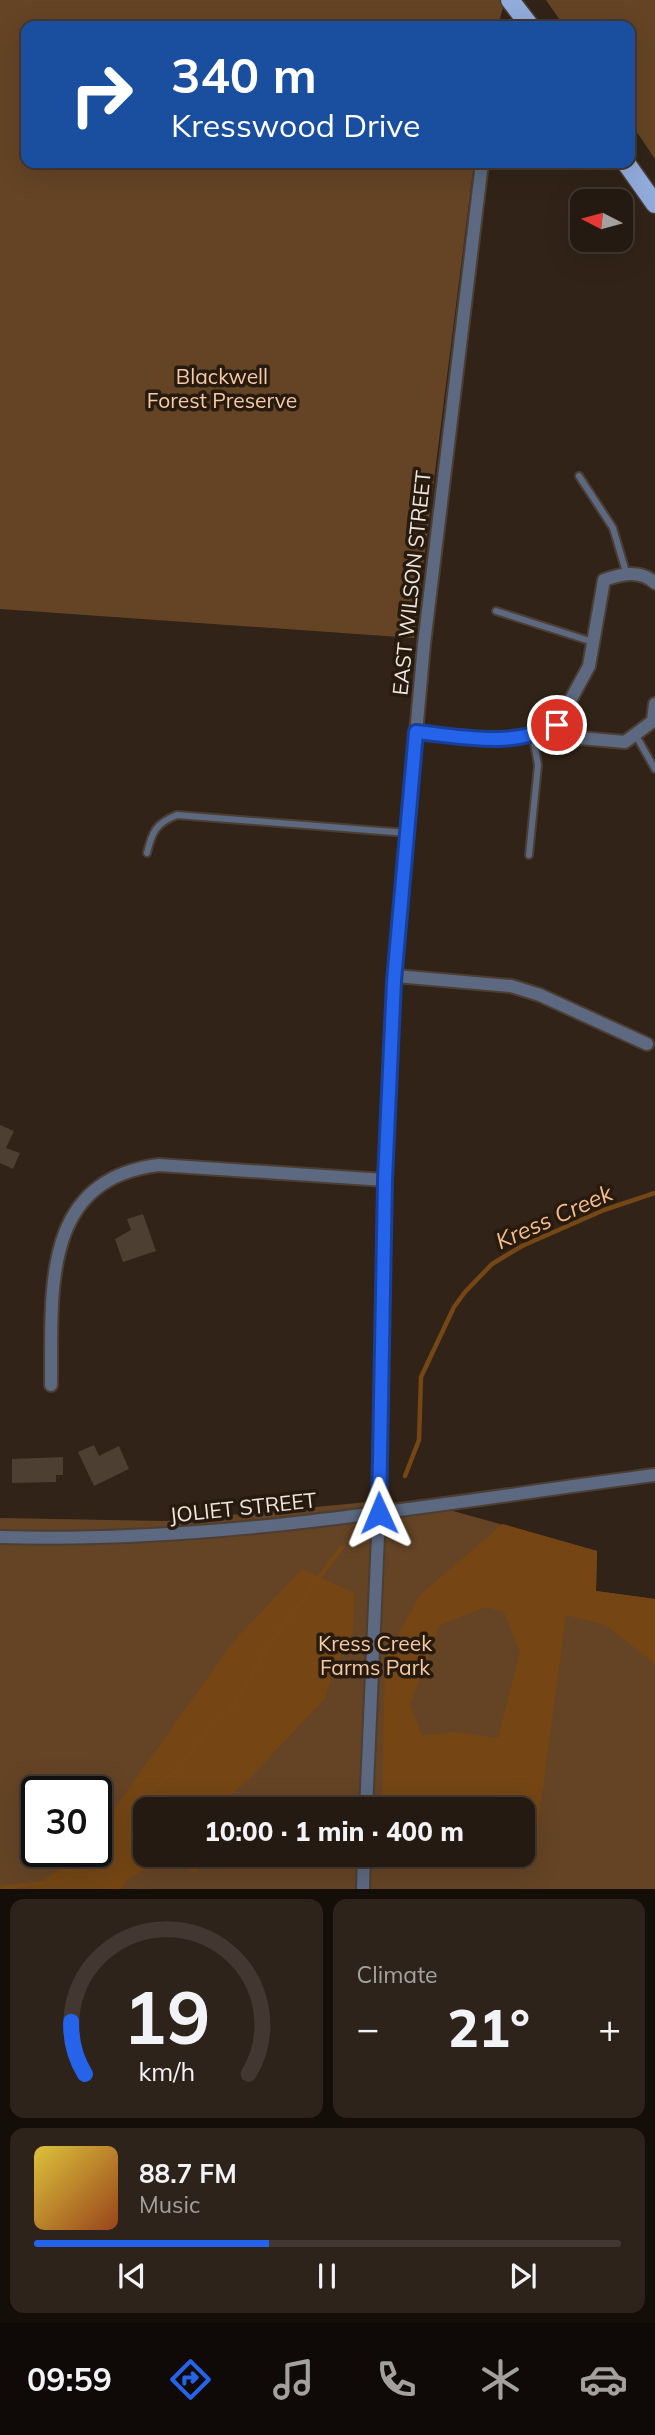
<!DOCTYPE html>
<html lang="en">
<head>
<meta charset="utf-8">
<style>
  :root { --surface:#251a11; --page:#2d231a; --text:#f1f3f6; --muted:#a3a19f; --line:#423831; --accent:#2563eb }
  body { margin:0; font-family:Mulish,sans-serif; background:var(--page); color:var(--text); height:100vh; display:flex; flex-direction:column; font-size:26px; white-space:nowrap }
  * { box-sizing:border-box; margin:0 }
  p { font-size:23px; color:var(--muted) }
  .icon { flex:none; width:38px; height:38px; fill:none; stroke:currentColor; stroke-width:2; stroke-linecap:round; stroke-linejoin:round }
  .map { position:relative; height:1889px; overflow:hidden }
  .sheet { display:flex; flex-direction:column; gap:10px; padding:10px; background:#140e09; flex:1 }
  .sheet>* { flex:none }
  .hud { position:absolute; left:21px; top:21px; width:614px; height:147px; border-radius:14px; box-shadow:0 7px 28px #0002,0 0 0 2px var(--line); background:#1a4fa0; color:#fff; overflow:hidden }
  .needle { width:46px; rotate:276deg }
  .controls { position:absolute; left:570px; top:189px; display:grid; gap:14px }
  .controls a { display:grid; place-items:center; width:63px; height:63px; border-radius:14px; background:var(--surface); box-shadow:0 7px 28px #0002,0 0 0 2px var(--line); font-size:35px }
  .speed { position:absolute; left:21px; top:1776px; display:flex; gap:14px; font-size:35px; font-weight:700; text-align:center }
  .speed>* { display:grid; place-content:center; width:91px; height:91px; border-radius:50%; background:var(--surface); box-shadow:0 7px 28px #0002,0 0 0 2px var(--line); line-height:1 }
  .speed .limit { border:4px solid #111; border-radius:10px; background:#fff; color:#111 }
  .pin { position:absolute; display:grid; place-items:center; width:60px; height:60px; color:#fff; margin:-30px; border:4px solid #fff; border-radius:50%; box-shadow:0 2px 7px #0007 }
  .me { position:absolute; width:77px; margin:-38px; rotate:359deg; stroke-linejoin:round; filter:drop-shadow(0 0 5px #0008) }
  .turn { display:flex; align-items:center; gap:24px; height:147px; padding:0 35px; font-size:32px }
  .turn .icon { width:91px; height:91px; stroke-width:2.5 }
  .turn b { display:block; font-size:49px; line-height:60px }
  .big { font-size:52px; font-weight:800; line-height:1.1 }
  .sheet .card { flex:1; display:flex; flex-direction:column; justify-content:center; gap:10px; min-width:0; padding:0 24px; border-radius:14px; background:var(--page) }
  .sheet .dial { align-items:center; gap:0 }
  .dial svg { height:182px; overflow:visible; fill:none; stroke:var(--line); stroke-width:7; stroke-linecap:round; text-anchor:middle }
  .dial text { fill:var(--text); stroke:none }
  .song { display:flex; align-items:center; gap:21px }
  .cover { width:84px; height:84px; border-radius:10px; background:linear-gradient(135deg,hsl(50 70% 55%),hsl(20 70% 35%)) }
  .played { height:7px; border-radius:4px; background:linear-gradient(90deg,var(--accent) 40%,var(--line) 40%) }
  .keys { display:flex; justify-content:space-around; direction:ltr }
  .heat { display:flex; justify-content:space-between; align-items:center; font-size:38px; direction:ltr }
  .sheet .tiles { flex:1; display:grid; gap:10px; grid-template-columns:1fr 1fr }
  .card:last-child { grid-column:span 2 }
  .trip { position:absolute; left:133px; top:1797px; width:402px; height:70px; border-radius:14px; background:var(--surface); box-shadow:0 7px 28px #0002,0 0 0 2px var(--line); font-weight:800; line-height:70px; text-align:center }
  .dock { display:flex; height:112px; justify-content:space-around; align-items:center; background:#0f0a07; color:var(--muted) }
  .dock .icon { width:49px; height:49px }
  .dock .current { color:var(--accent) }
  .dock b { font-size:32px; color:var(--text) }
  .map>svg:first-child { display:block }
</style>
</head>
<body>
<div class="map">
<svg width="655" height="1889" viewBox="0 0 655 1889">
  <rect width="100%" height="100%" fill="#312317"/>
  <!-- green -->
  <path fill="#654425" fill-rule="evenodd" d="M0,0H505L498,26H26V163H474L414,638L0,609Z
    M546,0H655V159L630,122V26H564Z
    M368,1502L428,1504L597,1551L596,1591L655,1599V1889H0V1518L166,1521ZM37,1792H96V1852H37ZM145,1810H523V1855H145Z"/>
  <!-- forest -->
  <path fill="#754614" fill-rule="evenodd" d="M503,1524L597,1551L596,1591L655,1599V1664L606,1625L566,1615L535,1846L523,1843V1810L382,1809L385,1659L420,1595ZM486,1607L504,1612L520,1652L498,1738L454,1732L422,1736L410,1705L440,1625Z
    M302,1569L354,1593L353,1632L334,1669L325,1698L253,1775L220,1805V1809L145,1810V1855H213L195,1873L163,1857L126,1881L122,1889H28L79,1858L84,1852H96V1835L233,1642Z"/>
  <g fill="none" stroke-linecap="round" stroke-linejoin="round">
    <!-- stream -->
    <path stroke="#754715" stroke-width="4.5" d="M405,1476L419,1440L421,1377L454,1307L465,1292L492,1264L522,1246L604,1210L655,1193
      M96,1849L157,1786L177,1770L216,1720L230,1710L250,1679L265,1650L342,1547
      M0,1888L69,1880L94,1852"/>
  </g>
  <!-- building -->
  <path fill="#4e3f33" d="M0,1125L14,1131L6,1148L20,1153L13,1169L0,1163Z
    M143,1214L156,1251L123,1262L115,1239L131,1230L127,1219Z
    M94,1445L99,1456L119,1446L129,1469L94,1486L78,1452Z
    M63,1457V1475H56V1482L12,1483V1459Z"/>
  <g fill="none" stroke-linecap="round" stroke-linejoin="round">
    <defs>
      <path id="service" d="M579,476L613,528L626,572
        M496,611L593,642
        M635,734L655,769
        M147,853C152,832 156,823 177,815L407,833
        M529,855L538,765L533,737"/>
      <path id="minor" d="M655,583C640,569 621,574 604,580L589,666L557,725L580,738L625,742L653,721L655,704
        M416,732C466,737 511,748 557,725
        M396,976L511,986L540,995L647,1044
        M51,1385C52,1292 40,1179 159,1165L385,1180
        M0,1537C220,1544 438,1503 655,1475
        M366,1810L379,1513L385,1180L394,981L424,644L482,163
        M363,1889L364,1855"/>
      <path id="primary" d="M510,0L530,26
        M626,163L655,204"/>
    </defs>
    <!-- service casing -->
    <use href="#service" stroke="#4c3e33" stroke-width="10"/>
    <!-- minor casing -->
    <use href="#minor" stroke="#4c3e33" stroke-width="16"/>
    <!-- primary casing -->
    <use href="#primary" stroke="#4c3e33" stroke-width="21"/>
    <!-- service -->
    <use href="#service" stroke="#5c6980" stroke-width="6"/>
    <!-- minor -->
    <use href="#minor" stroke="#5c6980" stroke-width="12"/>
    <!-- primary -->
    <use href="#primary" stroke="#91abdb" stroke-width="18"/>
  </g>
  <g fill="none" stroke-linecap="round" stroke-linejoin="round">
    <defs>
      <path id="route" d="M379,1513L385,1180L394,981L416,732C465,737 511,748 557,725"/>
    </defs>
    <!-- route casing -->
    <use href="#route" stroke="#184099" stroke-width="18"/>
    <!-- route -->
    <use href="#route" stroke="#2563eb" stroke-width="12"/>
  </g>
  <g text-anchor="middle" stroke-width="7" stroke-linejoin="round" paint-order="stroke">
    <!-- park labels -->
    <g font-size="21" fill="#f6caa4" stroke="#271a0e">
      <text x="222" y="384">Blackwell<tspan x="222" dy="24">Forest Preserve</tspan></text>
      <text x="375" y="1651">Kress Creek<tspan x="375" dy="24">Farms Park</tspan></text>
    </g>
    <!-- street labels -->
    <g font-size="21" fill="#f1e7df" stroke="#271a0e">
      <text transform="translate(412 583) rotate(-84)" y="7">EAST WILSON STREET</text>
      <text transform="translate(243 1508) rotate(-6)" y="7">JOLIET STREET</text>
    </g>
    <!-- water labels -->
    <g font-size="23" font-style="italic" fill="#f8be8a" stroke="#271a0e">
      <text transform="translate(554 1217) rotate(-24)" y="8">Kress Creek</text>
    </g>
  </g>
</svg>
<div class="controls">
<a><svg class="needle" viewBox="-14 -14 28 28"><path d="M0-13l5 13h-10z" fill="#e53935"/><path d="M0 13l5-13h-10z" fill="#a3a19f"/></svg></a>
</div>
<div class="speed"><div class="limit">30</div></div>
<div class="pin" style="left:557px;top:725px;background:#d93025"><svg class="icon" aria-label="arrive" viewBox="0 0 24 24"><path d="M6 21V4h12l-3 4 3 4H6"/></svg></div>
<svg class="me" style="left:379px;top:1513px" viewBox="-20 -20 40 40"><path d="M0-17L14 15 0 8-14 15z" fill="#2563eb" stroke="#fff" stroke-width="4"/></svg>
<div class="trip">10:00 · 1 min · 400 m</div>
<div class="hud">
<div class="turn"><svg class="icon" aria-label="right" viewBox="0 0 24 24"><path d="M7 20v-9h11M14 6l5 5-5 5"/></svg><div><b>340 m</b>Kresswood Drive</div></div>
</div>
</div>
<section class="sheet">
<div class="tiles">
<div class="card dial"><svg viewBox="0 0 100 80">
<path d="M14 69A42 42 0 1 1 86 69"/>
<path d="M14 69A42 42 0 0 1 8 46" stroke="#2563eb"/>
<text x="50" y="56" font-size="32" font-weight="700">19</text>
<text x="50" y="72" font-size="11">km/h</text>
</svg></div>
<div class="card"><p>Climate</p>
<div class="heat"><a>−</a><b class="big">21°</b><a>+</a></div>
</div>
<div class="card">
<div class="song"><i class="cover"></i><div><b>88.7 FM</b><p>Music</p></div></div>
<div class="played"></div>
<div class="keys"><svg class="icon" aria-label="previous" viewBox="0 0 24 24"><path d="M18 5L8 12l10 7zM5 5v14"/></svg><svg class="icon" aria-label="pause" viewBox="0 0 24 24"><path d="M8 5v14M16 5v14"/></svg><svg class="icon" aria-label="next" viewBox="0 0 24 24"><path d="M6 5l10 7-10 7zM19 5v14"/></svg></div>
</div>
</div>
</section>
<nav class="dock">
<b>09:59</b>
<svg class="icon current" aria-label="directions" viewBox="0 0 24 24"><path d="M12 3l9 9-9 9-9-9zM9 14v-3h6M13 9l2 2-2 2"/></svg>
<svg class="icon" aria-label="music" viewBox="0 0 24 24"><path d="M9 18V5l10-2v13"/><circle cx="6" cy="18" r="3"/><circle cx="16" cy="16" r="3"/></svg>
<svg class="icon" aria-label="phone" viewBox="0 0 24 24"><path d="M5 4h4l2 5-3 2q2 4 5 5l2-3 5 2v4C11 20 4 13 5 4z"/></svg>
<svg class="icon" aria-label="climate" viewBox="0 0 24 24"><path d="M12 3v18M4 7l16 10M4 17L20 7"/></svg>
<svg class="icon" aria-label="car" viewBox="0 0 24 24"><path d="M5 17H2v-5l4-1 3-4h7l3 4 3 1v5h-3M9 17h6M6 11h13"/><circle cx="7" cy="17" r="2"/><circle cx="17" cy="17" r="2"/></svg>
</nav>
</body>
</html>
